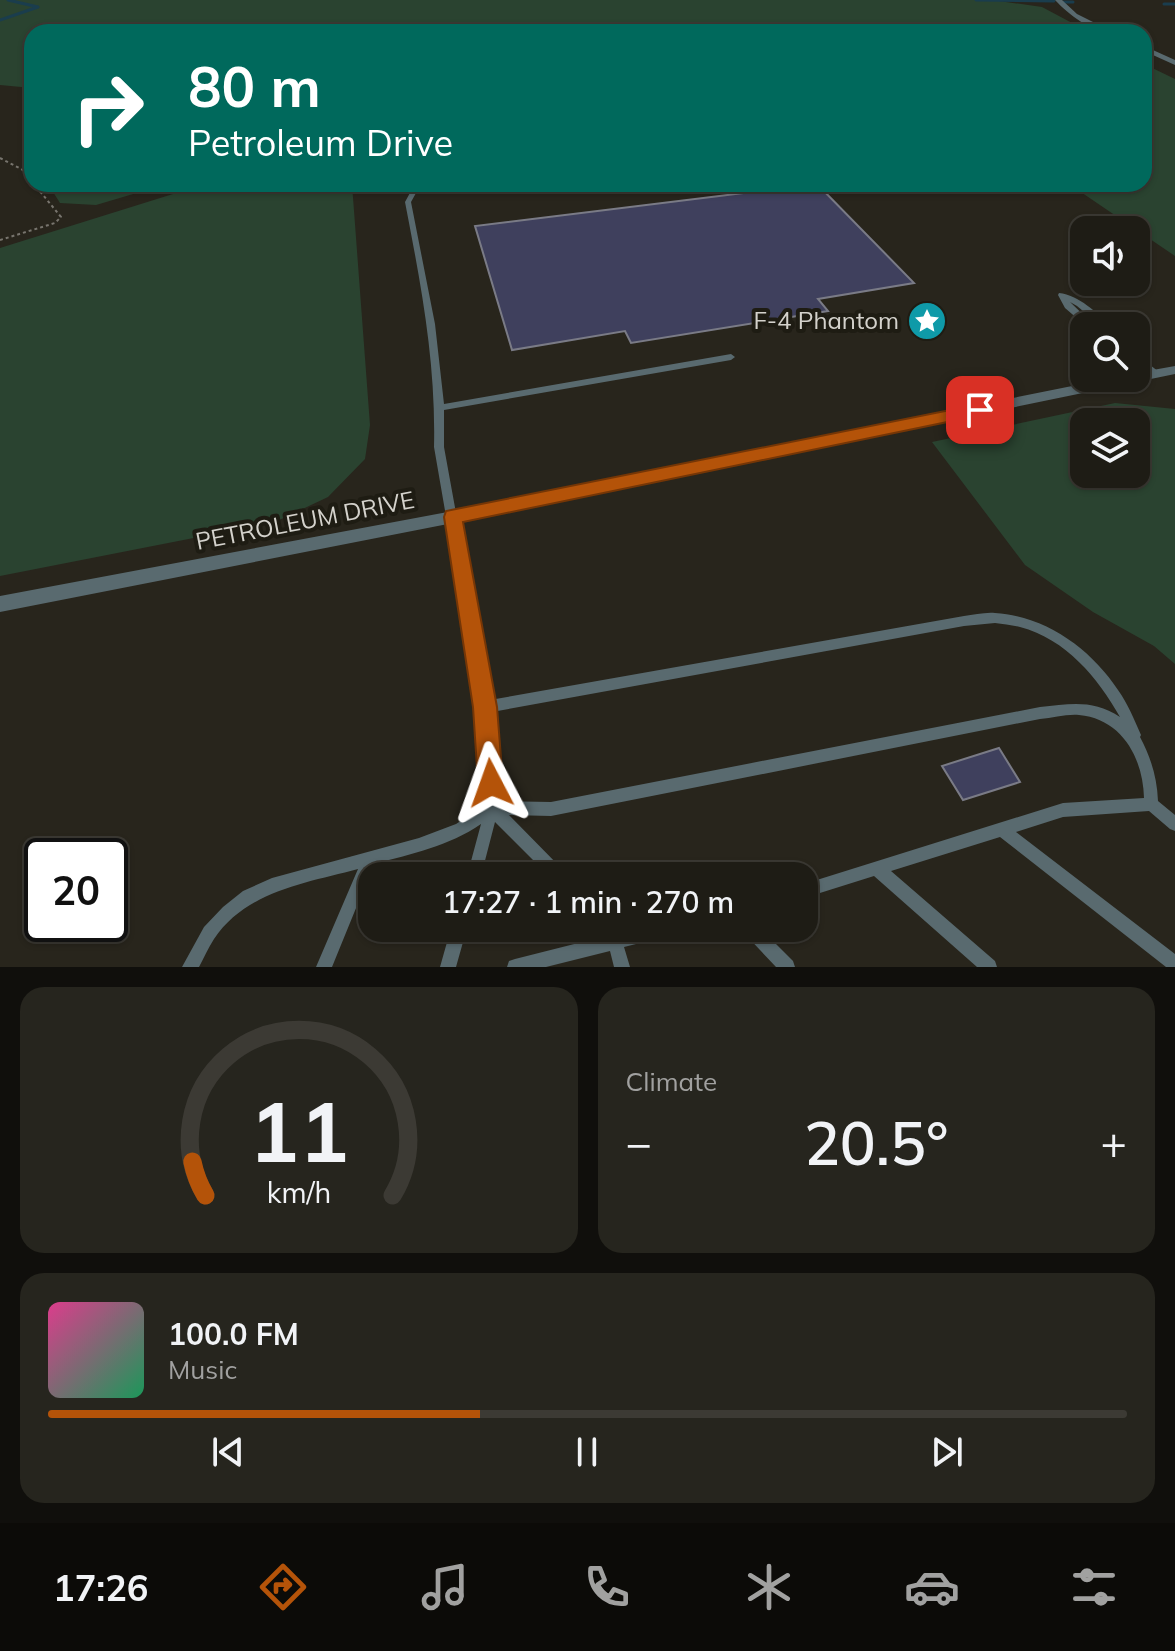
<!DOCTYPE html>
<html lang="en">
<head>
<meta charset="utf-8">
<style>
  :root { --surface:#1e1c15; --page:#26251e; --text:#f1f3f6; --muted:#a1a1a0; --line:#3c3a34; --accent:#b45309 }
  body { margin:0; font-family:Mulish,sans-serif; background:var(--page); color:var(--text); height:100vh; display:flex; flex-direction:column; font-size:30px; white-space:nowrap }
  * { box-sizing:border-box; margin:0 }
  p { font-size:26px; color:var(--muted) }
  .icon { flex:none; width:44px; height:44px; fill:none; stroke:currentColor; stroke-width:2; stroke-linecap:round; stroke-linejoin:round }
  .map { position:relative; height:967px; overflow:hidden }
  .panel { display:flex; flex-direction:column; gap:20px; padding:20px; background:#100f0c; flex:1 }
  .panel>* { flex:none }
  .guide { position:absolute; left:24px; top:24px; width:1128px; height:168px; border-radius:24px; box-shadow:0 2px 6px #0004,0 0 0 2px var(--line); background:#00695c; color:#fff; overflow:hidden }
  .fabs { position:absolute; left:1070px; top:216px; display:grid; gap:16px }
  .fabs a { display:grid; place-items:center; width:80px; height:80px; border-radius:16px; background:var(--surface); box-shadow:0 2px 6px #0004,0 0 0 2px var(--line); font-size:40px }
  .speed { position:absolute; left:24px; top:838px; display:flex; gap:16px; font-size:40px; font-weight:700; text-align:center }
  .speed>* { display:grid; place-content:center; width:104px; height:104px; border-radius:50%; background:var(--surface); box-shadow:0 2px 6px #0004,0 0 0 2px var(--line); line-height:1 }
  .speed .limit { border:4px solid #111; border-radius:12px; background:#fff; color:#111 }
  .pin { position:absolute; display:grid; place-items:center; width:68px; height:68px; color:#fff; margin:-34px; border-radius:16px; box-shadow:0 4px 12px #0006 }
  .me { position:absolute; width:88px; margin:-44px; rotate:356deg; stroke-linejoin:round; filter:drop-shadow(0 0 6px #0008) }
  .turn { display:flex; align-items:center; gap:28px; height:168px; padding:0 32px; font-size:36px }
  .turn .icon { width:104px; height:104px; stroke-width:2.5 }
  .turn b { display:block; font-size:56px; line-height:68px }
  .big { font-size:60px; font-weight:600; line-height:1.1 }
  .panel .tile { flex:1; display:flex; flex-direction:column; justify-content:center; gap:12px; min-width:0; padding:0 28px; border-radius:24px; background:var(--page) }
  .panel .dial { align-items:center; gap:0 }
  .dial svg { height:208px; overflow:visible; fill:none; stroke:var(--line); stroke-width:7; stroke-linecap:round; text-anchor:middle }
  .dial text { fill:var(--text); stroke:none }
  .song { display:flex; align-items:center; gap:24px }
  .cover { width:96px; height:96px; border-radius:12px; background:linear-gradient(135deg,hsl(330 70% 55%),hsl(150 70% 35%)) }
  .played { height:8px; border-radius:4px; background:linear-gradient(90deg,var(--accent) 40%,var(--line) 40%) }
  .keys { display:flex; justify-content:space-around; direction:ltr }
  .heat { display:flex; justify-content:space-between; align-items:center; font-size:44px; direction:ltr }
  .panel .tiles { flex:1; display:grid; gap:20px; grid-template-columns:1fr 1fr }
  .tile:last-child { grid-column:span 2 }
  .trip { position:absolute; left:358px; top:862px; width:460px; height:80px; border-radius:24px; background:var(--surface); box-shadow:0 2px 6px #0004,0 0 0 2px var(--line); font-weight:600; line-height:80px; text-align:center }
  .menu { display:flex; height:128px; justify-content:space-around; align-items:center; background:#0c0b08; color:var(--muted) }
  .menu .icon { width:56px; height:56px }
  .menu .selected { color:var(--accent) }
  .menu b { font-size:36px; color:var(--text) }
  .map>svg:first-child { display:block }
</style>
</head>
<body>
<div class="map">
<svg width="1175" height="967" viewBox="0 0 1175 967">
  <rect width="100%" height="100%" fill="#28251c"/>
  <!-- green -->
  <path fill="#2a4330" fill-rule="evenodd" d="M0,0H992L1042,7L1089,32H32V88L0,85Z
    M1144,64L1175,79V256L1069,184H1144Z
    M48,184H167L96,205L60,203Z
    M205,184H352L370,425L365,459L328,497L275,522L0,576V248Z
    M1115,403L1175,409V664L1154,646L1093,612L1025,565L932,442ZM1084,422H1136V474H1084Z"/>
  <g fill="none" stroke-linecap="round" stroke-linejoin="round">
    <!-- stream -->
    <path stroke="#1a3d4d" stroke-width="3" d="M976,0L1054,1
      M1063,2H1073
      M1164,4H1175
      M0,20L38,7L8,0"/>
  </g>
  <!-- building -->
  <path fill="#3f405d" stroke="#7a7b86" stroke-width="2" d="M817,184L914,283L818,299L828,311L631,343L625,331L512,350L475,226Z
    M999,748L1020,782L963,800L942,766Z"/>
  <g fill="none" stroke-linecap="round" stroke-linejoin="round">
    <!-- path -->
    <path stroke="#78756e" stroke-width="2" stroke-dasharray="3 3" stroke-linecap="butt" d="M0,158L23,170L32,181
      M0,240L55,223L61,217L34,184"/>
    <!-- service -->
    <path fill="#596a6f" fill-rule="evenodd" d="M422,184H429L416,193L411,202L435,324L444,404L731,354L735,357L731,360L444,410V447L490,700L964,616C974,615 985,612 995,613C1046,616 1091,649 1118,690C1128,704 1134,719 1141,735L1140,737C1151,758 1157,777 1158,801L1175,815V831L1170,829L1149,811L1063,817L1016,832L1175,954V967H1166L1000,837L891,871L995,961L997,967H977L874,876L804,898V884L1063,803L1144,798C1143,758 1122,719 1079,715C1066,714 1053,718 1040,719L551,816L509,815L564,871L566,876H549L495,822L481,876H467L481,824C449,846 411,854 374,864L332,967H316L358,869C306,883 246,891 214,939C208,948 204,958 199,967H182L204,927L223,907L243,891L272,878L419,838L456,824L485,805L479,707L434,447C436,362 421,285 405,202L411,191ZM995,623C1003,624 1012,625 1020,627C1066,639 1098,678 1120,717C1093,699 1070,704 1040,707L551,802L498,801L492,712L964,626Z
      M1059,293C1079,295 1097,313 1110,326H1101L1077,306L1070,302L1095,326H1086L1065,308L1058,295Z
      M1136,354L1159,372L1160,374L1159,376H1153L1136,361Z
      M451,928H467L456,967H440Z
      M596,928H614L618,933L638,928H676L673,933L668,936L624,947L630,967H614L610,951L546,967H507L509,961L515,959L602,937Z
      M741,928H760L793,961L795,967H776L744,933Z"/>
    <!-- minor -->
    <path fill="#596a6f" fill-rule="evenodd" d="M1175,366V374L453,523L0,612V596L453,511L1112,378H1136V373Z"/>
    <!-- tertiary -->
    <path fill="#596a6f" fill-rule="evenodd" d="M1055,0H1062L1077,14L1113,32C1091,32 1069,15 1055,0Z
      M1144,46L1175,60V65L1144,51Z"/>
  </g>
  <!-- route -->
  <path fill="#b45309" stroke="#753606" stroke-width="2" d="M980,404L986,406L988,410L986,414L463,522L497,707L503,783L499,792L491,795L482,792L478,783L473,707L444,517L446,511Z"/>
  <!-- icons -->
  <defs>
    <symbol id="sight-disc" viewBox="-11 -11 22 22"><circle r="9.5" fill="#0f9aa8" stroke="#1e1c13"/><path d="M0-6L1.8-2.2L6-1.7L2.9 1.2L3.7 5.4L0 3.3L-3.7 5.4L-2.9 1.2L-6-1.7L-1.8-2.2Z" fill="#fff"/></symbol>
  </defs>
  <g fill-rule="evenodd">
    <use href="#sight-disc" x="905" y="299" width="44" height="44"/>
  </g>
  <g text-anchor="middle" stroke-width="8" stroke-linejoin="round" paint-order="stroke">
    <!-- poi labels -->
    <g font-size="24" fill="#d4d2cc" stroke="#1e1c13" text-anchor="end">
      <text x="899" y="329">F-4 Phantom</text>
    </g>
    <!-- street labels -->
    <g font-size="24" fill="#d4d2cc" stroke="#1e1c13">
      <text transform="translate(305 521) rotate(-11)" y="8">PETROLEUM DRIVE</text>
    </g>
  </g>
</svg>
<div class="fabs">
<a><svg class="icon" aria-label="sound" viewBox="0 0 24 24"><path d="M4 9h4l5-4v14l-5-4H4zM17 9q2 3 0 6"/></svg></a>
<a><svg class="icon" aria-label="search" viewBox="0 0 24 24"><circle cx="10" cy="10" r="6"/><path d="M15 15l6 6"/></svg></a>
<a><svg class="icon" aria-label="layers" viewBox="0 0 24 24"><path d="M12 4l9 5-9 5-9-5zM3 14l9 5 9-5"/></svg></a>
</div>
<div class="speed"><div class="limit">20</div></div>
<div class="pin" style="left:980px;top:410px;background:#d93025"><svg class="icon" aria-label="arrive" viewBox="0 0 24 24"><path d="M6 21V4h12l-3 4 3 4H6"/></svg></div>
<svg class="me" style="left:491px;top:783px" viewBox="-20 -20 40 40"><path d="M0-17L14 15 0 8-14 15z" fill="#b45309" stroke="#fff" stroke-width="4"/></svg>
<div class="trip">17:27 · 1 min · 270 m</div>
<div class="guide">
<div class="turn"><svg class="icon" aria-label="right" viewBox="0 0 24 24"><path d="M7 20v-9h11M14 6l5 5-5 5"/></svg><div><b>80 m</b>Petroleum Drive</div></div>
</div>
</div>
<section class="panel">
<div class="tiles">
<div class="tile dial"><svg viewBox="0 0 100 80">
<path d="M14 69A42 42 0 1 1 86 69"/>
<path d="M14 69A42 42 0 0 1 9 56" stroke="#b45309"/>
<text x="50" y="56" font-size="32" font-weight="700">11</text>
<text x="50" y="72" font-size="11">km/h</text>
</svg></div>
<div class="tile"><p>Climate</p>
<div class="heat"><a>−</a><b class="big">20.5°</b><a>+</a></div>
</div>
<div class="tile">
<div class="song"><i class="cover"></i><div><b>100.0 FM</b><p>Music</p></div></div>
<div class="played"></div>
<div class="keys"><svg class="icon" aria-label="previous" viewBox="0 0 24 24"><path d="M18 5L8 12l10 7zM5 5v14"/></svg><svg class="icon" aria-label="pause" viewBox="0 0 24 24"><path d="M8 5v14M16 5v14"/></svg><svg class="icon" aria-label="next" viewBox="0 0 24 24"><path d="M6 5l10 7-10 7zM19 5v14"/></svg></div>
</div>
</div>
</section>
<nav class="menu">
<b>17:26</b>
<svg class="icon selected" aria-label="directions" viewBox="0 0 24 24"><path d="M12 3l9 9-9 9-9-9zM9 14v-3h6M13 9l2 2-2 2"/></svg>
<svg class="icon" aria-label="music" viewBox="0 0 24 24"><path d="M9 18V5l10-2v13"/><circle cx="6" cy="18" r="3"/><circle cx="16" cy="16" r="3"/></svg>
<svg class="icon" aria-label="phone" viewBox="0 0 24 24"><path d="M5 4h4l2 5-3 2q2 4 5 5l2-3 5 2v4C11 20 4 13 5 4z"/></svg>
<svg class="icon" aria-label="climate" viewBox="0 0 24 24"><path d="M12 3v18M4 7l16 10M4 17L20 7"/></svg>
<svg class="icon" aria-label="car" viewBox="0 0 24 24"><path d="M5 17H2v-5l4-1 3-4h7l3 4 3 1v5h-3M9 17h6M6 11h13"/><circle cx="7" cy="17" r="2"/><circle cx="17" cy="17" r="2"/></svg>
<svg class="icon" aria-label="filters" viewBox="0 0 24 24"><path d="M4 7h16M4 17h16"/><circle cx="9" cy="7" r="2"/><circle cx="15" cy="17" r="2"/></svg>
</nav>
</body>
</html>
